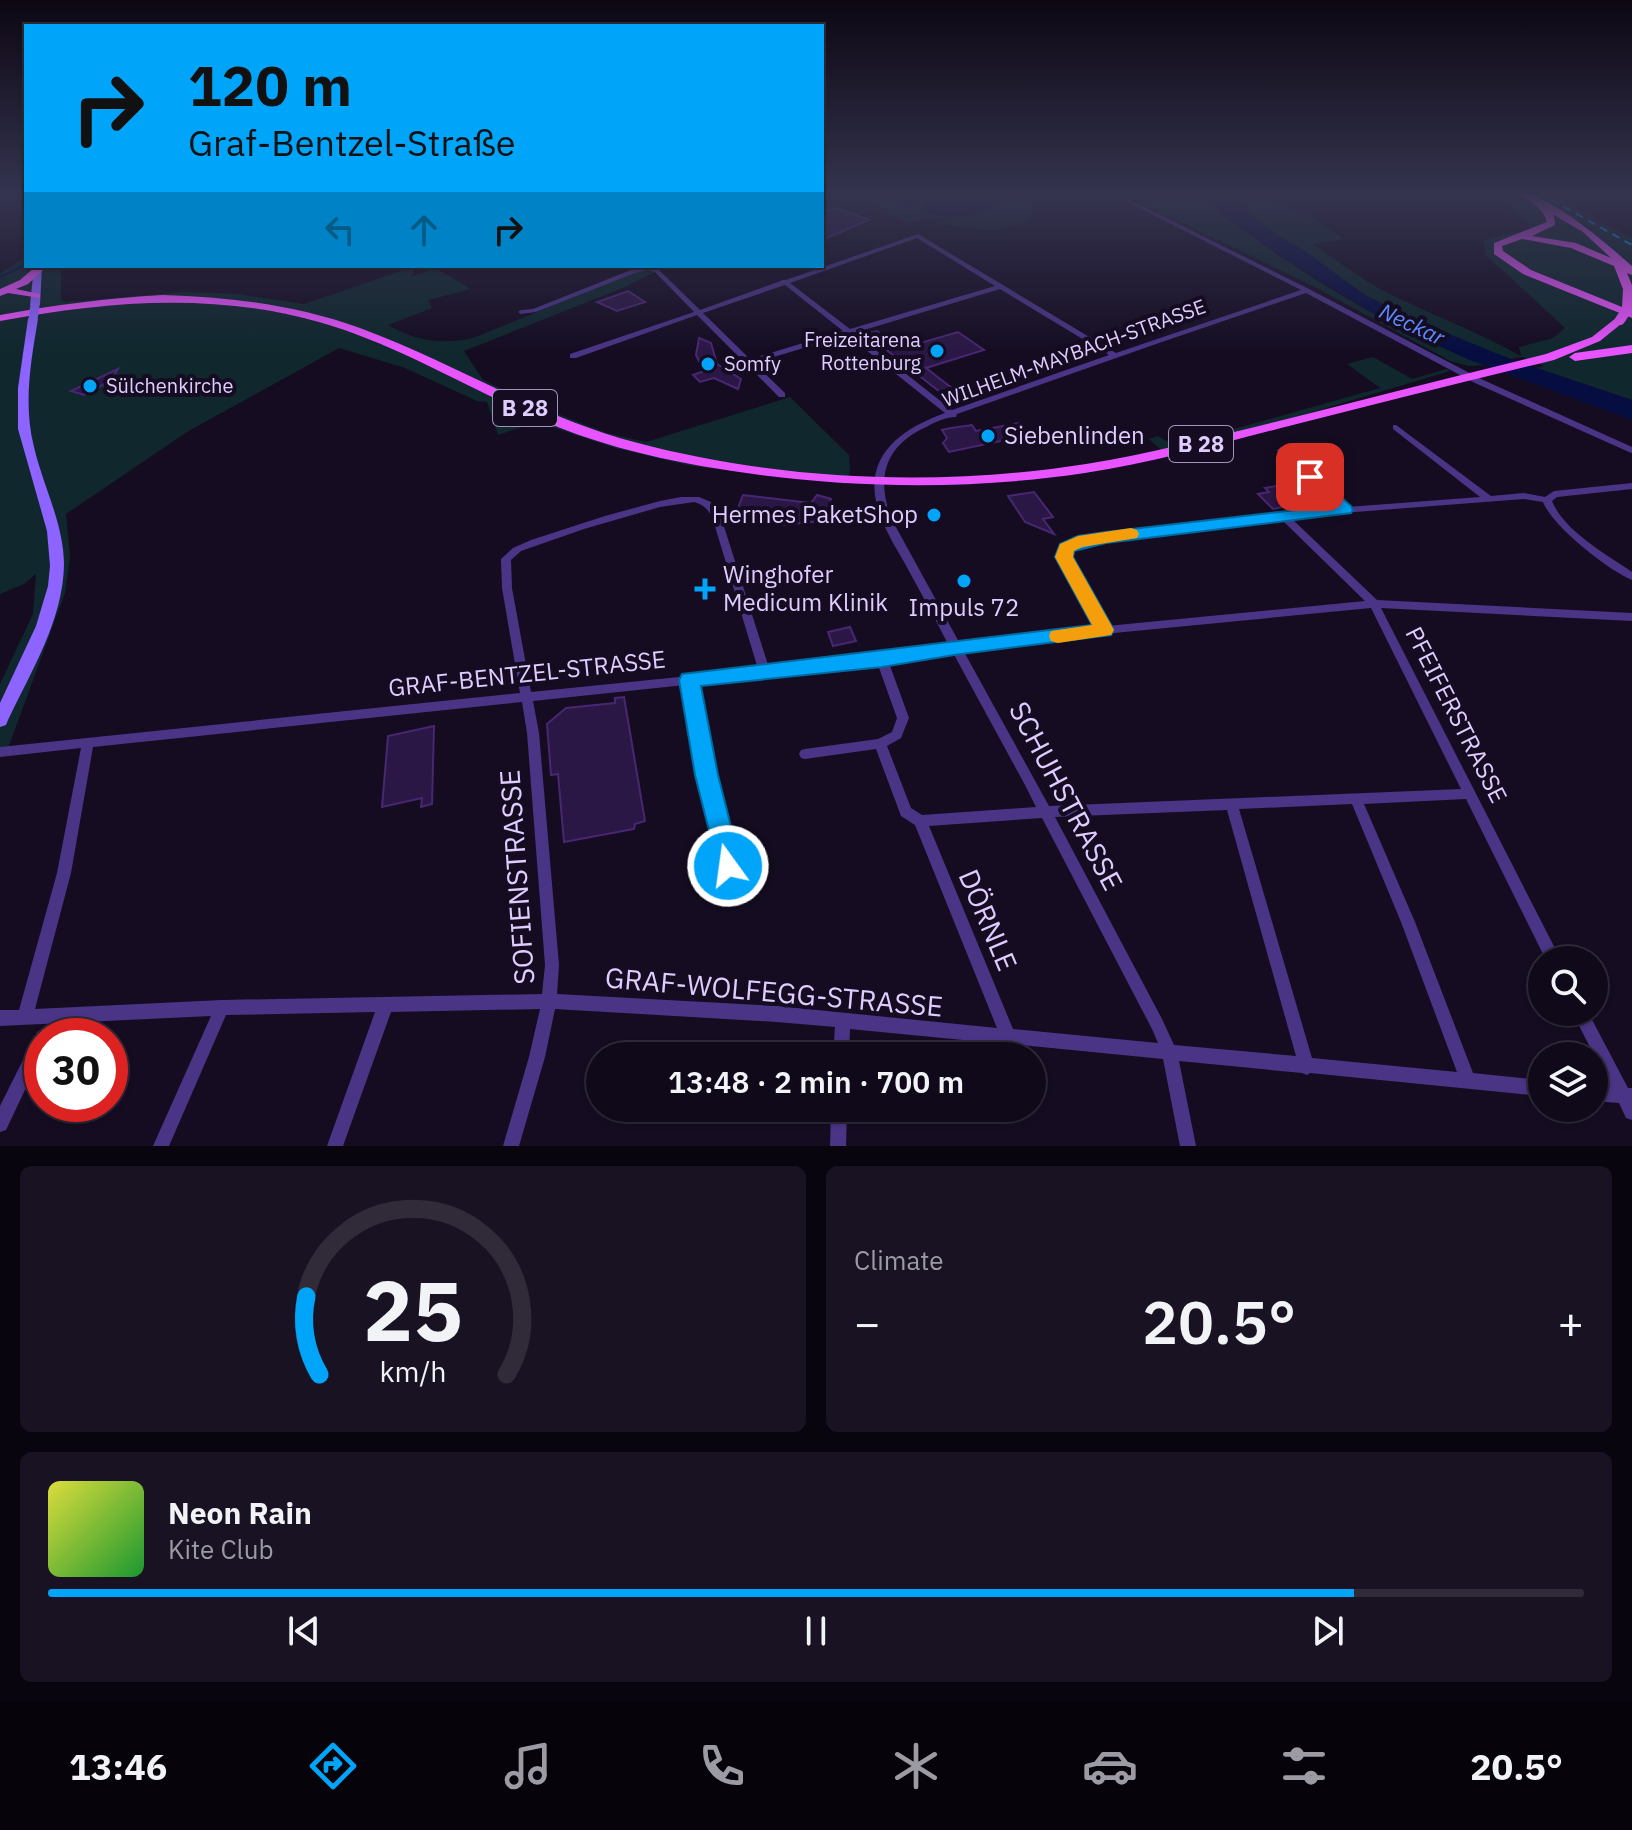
<!DOCTYPE html>
<html lang="en">
<head>
<meta charset="utf-8">
<style>
  :root { --surface:#10091a; --page:#191223; --text:#f1f3f6; --muted:#9c9aa2; --line:#302a39; --accent:#00a4f8 }
  body { margin:0; font-family:"IBM Plex Sans",sans-serif; background:var(--page); color:var(--text); height:100vh; display:flex; flex-direction:column; font-size:30px; white-space:nowrap }
  * { box-sizing:border-box; margin:0 }
  p { font-size:26px; color:var(--muted) }
  .icon { flex:none; width:44px; height:44px; fill:none; stroke:currentColor; stroke-width:2; stroke-linecap:round; stroke-linejoin:round }
  .map { position:relative; height:1146px; overflow:hidden }
  .panel { display:flex; flex-direction:column; gap:20px; padding:20px; background:#09050e; flex:1 }
  .panel>* { flex:none }
  .hud { position:absolute; left:24px; top:24px; width:800px; height:244px; border-radius:0px; box-shadow:0 2px 6px #0004,0 0 0 2px var(--line); background:#00a4f8; color:#111; overflow:hidden }
  .buttons { position:absolute; left:1528px; top:946px; display:grid; gap:16px }
  .buttons a { display:grid; place-items:center; width:80px; height:80px; border-radius:50%; background:var(--surface); box-shadow:0 2px 6px #0004,0 0 0 2px var(--line); font-size:40px }
  .speed { position:absolute; left:24px; top:1018px; display:flex; gap:16px; font-size:40px; font-weight:700; text-align:center }
  .speed>* { display:grid; place-content:center; width:104px; height:104px; border-radius:50%; background:var(--surface); box-shadow:0 2px 6px #0004,0 0 0 2px var(--line); line-height:1 }
  .speed .limit { border:12px solid #d22; background:#fff; color:#111 }
  .pin { position:absolute; display:grid; place-items:center; width:68px; height:68px; color:#fff; margin:-34px; border-radius:16px; box-shadow:0 4px 12px #0006 }
  .me { position:absolute; width:88px; margin:-44px; rotate:346deg; stroke-linejoin:round; filter:drop-shadow(0 0 6px #0008) }
  .turn { display:flex; align-items:center; gap:28px; height:168px; padding:0 32px; font-size:36px }
  .turn .icon { width:104px; height:104px; stroke-width:2.5 }
  .turn b { display:block; font-size:56px; line-height:68px }
  .lanes { display:flex; align-items:center; height:76px; padding:0 32px; background:#0003; justify-content:center; gap:40px; direction:ltr }
  .lanes .off { opacity:.35 }
  .big { font-size:60px; font-weight:600; line-height:1.1 }
  .panel .tile { flex:1; display:flex; flex-direction:column; justify-content:center; gap:12px; min-width:0; padding:0 28px; border-radius:12px; background:var(--page) }
  .panel .dial { align-items:center; gap:0 }
  .dial svg { height:208px; overflow:visible; fill:none; stroke:var(--line); stroke-width:7; stroke-linecap:round; text-anchor:middle }
  .dial text { fill:var(--text); stroke:none }
  .song { display:flex; align-items:center; gap:24px }
  .cover { width:96px; height:96px; border-radius:12px; background:linear-gradient(135deg,hsl(60 70% 55%),hsl(130 70% 35%)) }
  .played { height:8px; border-radius:4px; background:linear-gradient(90deg,var(--accent) 85%,var(--line) 85%) }
  .keys { display:flex; justify-content:space-around; direction:ltr }
  .heat { display:flex; justify-content:space-between; align-items:center; font-size:44px; direction:ltr }
  .panel .tiles { flex:1; display:grid; gap:20px; grid-template-columns:1fr 1fr }
  .tile:last-child { grid-column:span 2 }
  .trip { position:absolute; left:586px; top:1042px; width:460px; height:80px; border-radius:40px; background:var(--surface); box-shadow:0 2px 6px #0004,0 0 0 2px var(--line); font-weight:600; line-height:80px; text-align:center }
  .tab-bar { display:flex; height:128px; justify-content:space-around; align-items:center; background:#06040a; color:var(--muted) }
  .tab-bar .icon { width:56px; height:56px }
  .tab-bar .active { color:var(--accent) }
  .tab-bar b { font-size:36px; color:var(--text) }
  .map>svg:first-child { display:block }
</style>
</head>
<body>
<div class="map">
<svg width="1632" height="1146" viewBox="0 0 1632 1146">
  <rect width="100%" height="100%" fill="#150c22"/>
  <!-- green -->
  <path fill="#0f272d" d="M859,193H886L888,197L910,208L925,199L939,216H970L986,211L994,193H1005L1023,201L1036,195L1029,221L994,231L932,223L950,220L947,219H925L907,223Z
    M1184,193H1200C1217,213 1241,228 1262,244C1332,293 1406,335 1485,365L1469,366L1450,361L1313,286L1144,204L1177,195L1186,197Z
    M1226,193H1258L1311,217L1344,239L1313,244C1335,259 1357,276 1380,289C1426,313 1475,330 1521,356L1519,347L1553,338L1565,328L1485,254L1484,240L1530,229L1527,222L1491,193H1547L1632,238V400L1535,368L1544,366L1522,357L1510,359L1431,328L1365,295L1257,221Z
    M26,256V266H61V300L66,302L185,292L238,294L304,304L401,271L400,266H411L415,272L410,277L435,268L471,289L428,300L432,308L388,325C415,341 443,345 473,338L640,270L657,271L625,287L464,351L483,380L547,410L607,433L646,442L790,397L849,455L850,471L846,484L692,466L615,448L537,422L498,435L487,402L477,401L405,368L339,348L187,432L66,514L70,556L65,593L7,751L0,752V684L33,614L36,574L24,584L0,594V274Z
    M1373,357L1412,379L1447,369L1450,371L1266,426L1161,450L1149,439L1158,436L1166,441L1193,435L1202,438L1380,388L1347,364Z"/>
  <!-- water -->
  <path fill="#060d41" d="M886,193H994L1000,203C974,217 946,221 919,210L928,201L925,199L908,208L889,198Z
    M1200,193H1226L1275,234L1302,249L1365,295L1401,314L1510,359L1632,400V420L1467,359L1379,317L1276,253L1223,214Z"/>
  <g fill="none" stroke-linecap="round" stroke-linejoin="round">
    <!-- stream -->
    <path stroke="#060d41" stroke-width="2" d="M0,277L23,266"/>
  </g>
  <!-- building -->
  <path fill="#2b1745" stroke="#482772" stroke-width="2" d="M822,208L830,211L836,208L869,220L822,240Z
    M628,291L645,302L617,311L597,302Z
    M877,331L900,349L958,332L984,350L926,368L957,392L945,396L866,334Z
    M699,338L711,343L717,364L741,379L738,389L714,378L700,382L693,375L704,371L696,355Z
    M118,369L110,381L84,395L71,391Z
    M1019,423L1033,441L1014,445L1010,439L949,452L943,443L947,438L942,430L951,428L972,425L976,431Z
    M1276,486L1281,491L1299,487L1314,501L1273,509L1258,494L1269,492L1265,488Z
    M1034,492L1053,517L1043,519L1054,534L1025,522L1008,496Z
    M743,495L811,503L817,495L831,499L821,521L783,525L775,518L736,513Z
    M850,627L856,641L833,646L828,632Z
    M624,697L645,821L635,824L634,829L564,842L558,774L551,775L547,724L566,708L615,703V698Z
    M434,726L432,804L421,807L422,798L382,807L388,736Z"/>
  <g fill="none" stroke-linecap="round" stroke-linejoin="round">
    <!-- minor -->
    <path fill="#4a3485" fill-rule="evenodd" d="M1110,193H1116L1309,289L1481,379L1632,447V453L1629,452L1475,383L1306,293L1156,344L957,414L956,417C946,417 935,422 926,427C885,446 876,477 891,518L959,642L1097,627L1059,557L1063,546L1075,540L1282,512L1337,508L1278,452L1277,450L1281,447L1284,448L1347,507L1480,497L1393,429V425H1396L1491,496L1524,493L1545,497L1554,491L1632,483V489L1557,497L1552,501C1564,531 1606,554 1632,572V580C1608,570 1553,527 1543,502L1524,499L1290,517L1377,600L1632,613V621L1381,608L1561,960H1546L1466,799L1364,804L1415,922L1473,1073L1542,1080V1096L1310,1073L1307,1075L1302,1073L1179,1061L1196,1146H1180L1163,1059L1012,1044L1009,1046L1004,1044L850,1029L849,1056H833L835,1027L777,1022L555,1009L545,1057L519,1146H503L529,1057L540,1009L391,1012L343,1146H327L375,1012L226,1015L169,1146H153L211,1016L0,1026V1010H19L57,873L81,748L0,757V747L520,693L502,588L501,559L513,548L531,540L605,516L660,501L681,497H699L711,502L720,514L769,668L882,656L948,644C934,617 919,589 904,562C896,548 887,533 881,518C859,461 895,431 945,413L847,335L754,363L785,393V397H779L697,315L576,358H570V354L694,312L655,272L648,270L635,273L536,312L521,314L518,312L521,310L533,309L631,270L641,268L640,266H649L659,270L700,310L781,281L782,280H786L918,234L1116,353L1301,290ZM917,238L995,286L850,329L790,283ZM785,285L843,331L750,359L703,313ZM1000,289L1109,355L952,410L854,333ZM694,502C706,505 710,512 714,523L758,669L531,692L512,588L511,560L521,551L584,529L660,507ZM1280,518L1365,601L1107,626L1069,557L1070,550L1080,545ZM1371,608L1461,789L1049,806L963,650L1104,634ZM952,651L1025,785L1036,807L922,815L911,808L887,746L901,738L909,718L889,663ZM878,665L897,718L892,732L878,739L805,749L801,750L799,754L801,758L805,759L876,749L901,816L915,825L997,1028L777,1006L557,994L559,965L539,733L533,701L685,685L701,775L721,866L723,870L728,872L733,870L735,866L713,775L696,684ZM522,702L527,733L545,965L542,994L222,1000L35,1009L71,873L93,747ZM1352,804L1401,922L1457,1072L1312,1058L1239,809ZM1227,810L1296,1056L1174,1045L1162,1019L1055,817ZM1042,818L1152,1029L1158,1043L1013,1029L929,826Z
      M1572,1012H1588L1628,1088H1632V1120L1626,1118L1619,1103L1594,1101V1085L1610,1086Z
      M42,1029L47,1032L49,1036H42V1054L6,1130L0,1132V1106L37,1032Z
      M831,1108H847L846,1146H830Z"/>
    <!-- secondary -->
    <path fill="#8d64ff" fill-rule="evenodd" d="M34,266H42L40,305L35,308L30,305Z
      M33,316L38,319C31,361 23,404 34,447C43,486 64,524 64,565C63,620 31,672 8,720L6,725L0,727V703L36,626L48,586L50,566L47,531L18,429V388L28,319Z"/>
    <!-- primary -->
    <path fill="#e854ff" fill-rule="evenodd" d="M1518,193C1547,191 1609,246 1632,266V275L1627,273L1632,285V318L1523,274L1494,254V243L1547,222C1542,206 1530,203 1518,193ZM1554,215L1583,232L1611,258L1576,243L1532,236L1555,225ZM1522,239L1571,248L1614,266L1623,289L1622,307L1531,270L1503,251L1502,246Z
      M34,268L43,270L28,284L16,289L40,294V298L8,293L0,296V289L20,280Z
      M163,295C231,297 296,305 360,328C455,363 540,418 638,443C782,481 939,487 1086,464C1150,454 1212,437 1275,422C1365,399 1456,376 1546,354L1592,337L1616,318L1626,320L1600,341L1554,360C1463,382 1372,405 1281,428C1216,445 1151,463 1085,473C958,492 828,488 701,466C646,456 590,442 539,419C466,387 396,344 319,322C213,292 106,301 0,321V315C54,305 108,298 163,295Z
      M1632,345V353L1575,361L1569,357L1575,353Z"/>
    <!-- rail -->
    <path stroke="#00a4f8" stroke-width="2" stroke-dasharray="8 6" stroke-linecap="butt" d="M1539,193L1632,245"/>
    <!-- secondary-bridge -->
    <path stroke="#8d64ff" stroke-width="9" d="M33,319L35,305"/>
    <!-- primary-bridge -->
    <path stroke="#e854ff" stroke-width="10" d="M1620,320L1628,308"/>
  </g>
  <!-- sky -->
  <linearGradient id="sky" x2="0" y2="1"><stop stop-color="#0c0713"/><stop offset="0.55" stop-color="#35344f"/><stop offset="1" stop-color="#35344f" stop-opacity="0"/></linearGradient>
  <rect width="1632" height="353" fill="url(#sky)"/>
  <!-- route -->
  <path fill="#00a4f8" stroke="#006ba1" stroke-width="2" d="M1310,472L1316,474L1351,506L1353,510L1351,513L1106,543L1074,551L1073,557L1114,630L1111,635L954,655L882,667L701,686L718,775L741,866L737,874L728,877L720,874L695,775L679,680L682,674L1092,625L1055,557L1060,544L1078,536L1106,532L1331,506L1302,477Z"/>
  <!-- slow -->
  <path fill="#f59e0b" d="M1131,528L1137,530L1139,534L1137,538L1082,547L1074,551L1073,557L1114,630L1111,635L1058,643L1051,641L1049,636L1051,631L1092,625L1055,557L1060,544L1078,536Z"/>
  <!-- markers -->
  <g fill="#00a4f8" stroke="#150c22" stroke-width="3">
    <circle cx="937" cy="351" r="8"/>
    <circle cx="708" cy="364" r="8"/>
    <circle cx="90" cy="386" r="8"/>
    <circle cx="988" cy="436" r="8"/>
    <circle cx="934" cy="515" r="8"/>
    <circle cx="964" cy="581" r="8"/>
    <path d="M701 577h8v8h8v8h-8v8h-8v-8h-8v-8h8z"/>
  </g>
  <g text-anchor="middle" stroke-width="8" stroke-linejoin="round" paint-order="stroke">
    <!-- far-poi labels -->
    <g font-size="20" fill="#dfcdff" stroke="#150c22" text-anchor="start">
      <text x="921" y="347" text-anchor="end">Freizeitarena<tspan x="921" dy="23">Rottenburg</tspan></text>
      <text x="724" y="371">Somfy</text>
      <text x="106" y="393">Sülchenkirche</text>
    </g>
    <!-- far-street labels -->
    <g font-size="20" fill="#dfcdff" stroke="#150c22">
      <text transform="translate(1074 353) rotate(-20)" y="7">WILHELM-MAYBACH-STRASSE</text>
    </g>
    <!-- far-water labels -->
    <g font-size="22" font-style="italic" fill="#5b8cff" stroke="#150c22">
      <text transform="translate(1412 324) rotate(25)" y="8">Neckar</text>
    </g>
    <!-- shield labels -->
    <g fill="#150c22" stroke="#a293bd" stroke-width="2">
      <rect x="493" y="390" width="64" height="36" rx="6"/>
      <rect x="1169" y="426" width="64" height="36" rx="6"/>
    </g>
    <g font-size="22" font-weight="bold" fill="#dfcdff">
      <text x="525" y="416">B 28</text>
      <text x="1201" y="452">B 28</text>
    </g>
    <!-- poi labels -->
    <g font-size="24" fill="#dfcdff" stroke="#150c22" text-anchor="start">
      <text x="1004" y="444">Siebenlinden</text>
      <text x="918" y="523" text-anchor="end">Hermes PaketShop</text>
      <text x="723" y="583">Winghofer<tspan x="723" dy="28">Medicum Klinik</tspan></text>
      <text x="964" y="616" text-anchor="middle">Impuls 72</text>
    </g>
    <!-- street labels -->
    <g font-size="24" fill="#dfcdff" stroke="#150c22">
      <text transform="translate(527 674) rotate(-6)" y="8">GRAF-BENTZEL-STRASSE</text>
      <text transform="translate(1456 715) rotate(63)" y="8">PFEIFERSTRASSE</text>
    </g>
    <!-- near-street labels -->
    <g font-size="28" fill="#dfcdff" stroke="#150c22">
      <text transform="translate(1066 796) rotate(62)" y="10">SCHUHSTRASSE</text>
      <text transform="translate(517 877) rotate(-94)" y="10">SOFIENSTRASSE</text>
      <text transform="translate(988 920) rotate(67)" y="10">DÖRNLE</text>
      <text transform="translate(774 992) rotate(5)" y="10">GRAF-WOLFEGG-STRASSE</text>
    </g>
  </g>
</svg>
<div class="buttons">
<a><svg class="icon" aria-label="search" viewBox="0 0 24 24"><circle cx="10" cy="10" r="6"/><path d="M15 15l6 6"/></svg></a>
<a><svg class="icon" aria-label="layers" viewBox="0 0 24 24"><path d="M12 4l9 5-9 5-9-5zM3 14l9 5 9-5"/></svg></a>
</div>
<div class="speed"><div class="limit">30</div></div>
<div class="pin" style="left:1310px;top:477px;background:#d93025"><svg class="icon" aria-label="arrive" viewBox="0 0 24 24"><path d="M6 21V4h12l-3 4 3 4H6"/></svg></div>
<svg class="me" style="left:728px;top:866px" viewBox="-20 -20 40 40"><circle r="17" fill="#00a4f8" stroke="#fff" stroke-width="3"/><path d="M0-11L8 9 0 5-8 9z" fill="#fff"/></svg>
<div class="trip">13:48 · 2 min · 700 m</div>
<div class="hud">
<div class="turn"><svg class="icon" aria-label="right" viewBox="0 0 24 24"><path d="M7 20v-9h11M14 6l5 5-5 5"/></svg><div><b>120 m</b>Graf-Bentzel-Straße</div></div>
<div class="lanes"><svg class="icon off" aria-label="left" viewBox="0 0 24 24"><path d="M17 20v-9H6M10 6l-5 5 5 5"/></svg><svg class="icon off" aria-label="ahead" viewBox="0 0 24 24"><path d="M12 20V5M6 11l6-6 6 6"/></svg><svg class="icon" aria-label="right" viewBox="0 0 24 24"><path d="M7 20v-9h11M14 6l5 5-5 5"/></svg></div>
</div>
</div>
<section class="panel">
<div class="tiles">
<div class="tile dial"><svg viewBox="0 0 100 80">
<path d="M14 69A42 42 0 1 1 86 69"/>
<path d="M14 69A42 42 0 0 1 9 39" stroke="#00a4f8"/>
<text x="50" y="56" font-size="32" font-weight="700">25</text>
<text x="50" y="72" font-size="11">km/h</text>
</svg></div>
<div class="tile"><p>Climate</p>
<div class="heat"><a>−</a><b class="big">20.5°</b><a>+</a></div>
</div>
<div class="tile">
<div class="song"><i class="cover"></i><div><b>Neon Rain</b><p>Kite Club</p></div></div>
<div class="played"></div>
<div class="keys"><svg class="icon" aria-label="previous" viewBox="0 0 24 24"><path d="M18 5L8 12l10 7zM5 5v14"/></svg><svg class="icon" aria-label="pause" viewBox="0 0 24 24"><path d="M8 5v14M16 5v14"/></svg><svg class="icon" aria-label="next" viewBox="0 0 24 24"><path d="M6 5l10 7-10 7zM19 5v14"/></svg></div>
</div>
</div>
</section>
<nav class="tab-bar">
<b>13:46</b>
<svg class="icon active" aria-label="directions" viewBox="0 0 24 24"><path d="M12 3l9 9-9 9-9-9zM9 14v-3h6M13 9l2 2-2 2"/></svg>
<svg class="icon" aria-label="music" viewBox="0 0 24 24"><path d="M9 18V5l10-2v13"/><circle cx="6" cy="18" r="3"/><circle cx="16" cy="16" r="3"/></svg>
<svg class="icon" aria-label="phone" viewBox="0 0 24 24"><path d="M5 4h4l2 5-3 2q2 4 5 5l2-3 5 2v4C11 20 4 13 5 4z"/></svg>
<svg class="icon" aria-label="climate" viewBox="0 0 24 24"><path d="M12 3v18M4 7l16 10M4 17L20 7"/></svg>
<svg class="icon" aria-label="car" viewBox="0 0 24 24"><path d="M5 17H2v-5l4-1 3-4h7l3 4 3 1v5h-3M9 17h6M6 11h13"/><circle cx="7" cy="17" r="2"/><circle cx="17" cy="17" r="2"/></svg>
<svg class="icon" aria-label="filters" viewBox="0 0 24 24"><path d="M4 7h16M4 17h16"/><circle cx="9" cy="7" r="2"/><circle cx="15" cy="17" r="2"/></svg>
<b>20.5°</b>
</nav>
</body>
</html>
